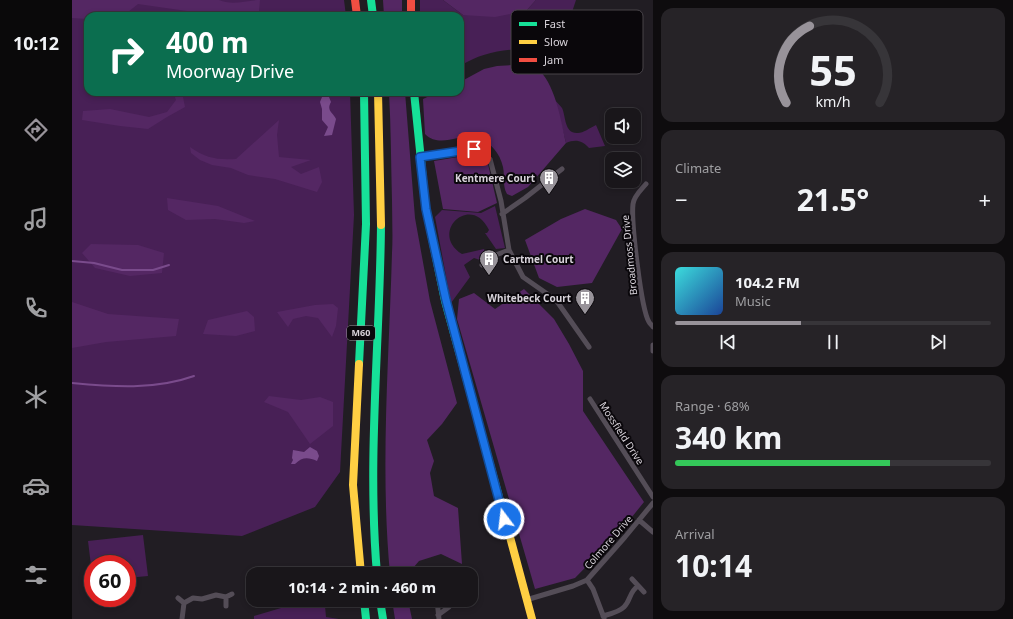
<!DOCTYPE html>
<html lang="en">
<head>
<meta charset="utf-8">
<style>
  :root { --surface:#19161a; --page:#262327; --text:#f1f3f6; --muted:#9f9fa2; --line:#373539; --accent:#98939a }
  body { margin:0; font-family:"Noto Sans",sans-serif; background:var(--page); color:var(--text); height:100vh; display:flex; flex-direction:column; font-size:15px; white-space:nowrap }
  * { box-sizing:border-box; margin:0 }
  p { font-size:13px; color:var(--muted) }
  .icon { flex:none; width:22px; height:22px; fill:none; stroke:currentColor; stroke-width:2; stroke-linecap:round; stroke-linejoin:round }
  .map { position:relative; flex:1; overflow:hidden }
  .side { display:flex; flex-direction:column; gap:8px; padding:8px; background:#0e0c0e; width:360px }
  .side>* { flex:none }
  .guide { position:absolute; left:12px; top:12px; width:380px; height:84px; border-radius:12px; box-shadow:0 2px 6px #0003,0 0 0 1px var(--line); background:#0b6e4f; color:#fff; overflow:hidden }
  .tools { position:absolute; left:533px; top:108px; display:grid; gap:8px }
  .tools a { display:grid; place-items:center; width:36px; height:36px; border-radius:8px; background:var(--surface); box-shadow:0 2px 6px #0003,0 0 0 1px var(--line); font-size:20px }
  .speed { position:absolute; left:12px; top:555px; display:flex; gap:8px; font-size:20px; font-weight:700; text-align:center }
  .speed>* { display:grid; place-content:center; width:52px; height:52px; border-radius:50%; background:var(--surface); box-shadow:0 2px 6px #0003,0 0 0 1px var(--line); line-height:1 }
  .speed .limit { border:6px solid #d22; background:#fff; color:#111 }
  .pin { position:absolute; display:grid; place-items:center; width:34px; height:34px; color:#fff; margin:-17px; border-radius:8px; box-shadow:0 2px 6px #0006 }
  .me { position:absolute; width:44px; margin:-22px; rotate:345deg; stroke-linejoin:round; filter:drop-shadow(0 0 3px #0008) }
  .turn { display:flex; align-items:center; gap:14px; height:84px; padding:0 16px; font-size:18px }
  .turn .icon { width:52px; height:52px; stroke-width:2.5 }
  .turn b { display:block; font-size:28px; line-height:34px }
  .big { font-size:30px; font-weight:700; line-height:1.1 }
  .side .card { flex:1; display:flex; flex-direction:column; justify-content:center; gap:6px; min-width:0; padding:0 14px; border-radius:12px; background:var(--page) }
  .side .dial { align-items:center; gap:0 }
  .dial svg { height:104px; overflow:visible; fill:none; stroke:var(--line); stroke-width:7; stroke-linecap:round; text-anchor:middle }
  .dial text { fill:var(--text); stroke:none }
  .song { display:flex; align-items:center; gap:12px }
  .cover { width:48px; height:48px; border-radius:6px; background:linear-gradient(135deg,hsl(180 70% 55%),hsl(220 70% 35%)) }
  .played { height:4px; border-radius:2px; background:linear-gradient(90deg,var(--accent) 40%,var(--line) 40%) }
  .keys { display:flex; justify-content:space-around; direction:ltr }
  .heat { display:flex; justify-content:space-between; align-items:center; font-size:22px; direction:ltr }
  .charge { height:6px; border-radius:3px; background:linear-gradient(90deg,#34c759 68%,var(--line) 0) }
  .trip { position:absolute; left:174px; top:567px; width:232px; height:40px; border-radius:12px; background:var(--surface); box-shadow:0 2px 6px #0003,0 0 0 1px var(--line); font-weight:700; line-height:40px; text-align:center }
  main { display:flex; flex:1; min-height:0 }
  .tabs { display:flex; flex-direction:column; width:72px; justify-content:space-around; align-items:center; background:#0a090a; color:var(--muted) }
  .tabs .icon { width:28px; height:28px }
  .tabs .selected { color:var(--accent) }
  .tabs b { font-size:18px; color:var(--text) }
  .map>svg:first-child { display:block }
</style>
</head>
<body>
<main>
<nav class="tabs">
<b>10:12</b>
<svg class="icon selected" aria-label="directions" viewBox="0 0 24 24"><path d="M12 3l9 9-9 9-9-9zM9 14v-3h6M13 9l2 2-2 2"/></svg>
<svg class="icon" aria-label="music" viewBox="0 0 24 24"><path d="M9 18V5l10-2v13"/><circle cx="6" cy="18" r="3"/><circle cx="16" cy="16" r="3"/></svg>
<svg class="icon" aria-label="phone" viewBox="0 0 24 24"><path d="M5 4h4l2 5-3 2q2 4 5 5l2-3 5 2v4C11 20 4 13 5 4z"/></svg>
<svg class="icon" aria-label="climate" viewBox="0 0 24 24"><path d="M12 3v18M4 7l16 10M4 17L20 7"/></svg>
<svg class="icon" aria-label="car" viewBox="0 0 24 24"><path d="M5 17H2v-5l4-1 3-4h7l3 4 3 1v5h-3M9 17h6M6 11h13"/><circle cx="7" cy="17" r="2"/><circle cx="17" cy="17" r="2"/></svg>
<svg class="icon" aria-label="filters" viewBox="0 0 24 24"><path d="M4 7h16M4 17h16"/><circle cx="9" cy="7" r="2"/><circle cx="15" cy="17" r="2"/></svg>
</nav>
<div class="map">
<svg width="581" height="619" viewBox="0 0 581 619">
  <rect width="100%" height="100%" fill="#211d23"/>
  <!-- green -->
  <path fill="#482056" d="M0,0H272L274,16H16V92H278L282,215L268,472L243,507L170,536L0,525Z
    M348,0H371L391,15L454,11L464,0H504L488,48C452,49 419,46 388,66V16H348Z
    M483,100C485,103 488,105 490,108C494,116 492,134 506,133C511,133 518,128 524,125L533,146L517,148C510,140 503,139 494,143Z
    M423,206L433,248L424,249L413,233H415L417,230C399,192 356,233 390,254L412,249L415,258L411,261L402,258L392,265L398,277L379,303L363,217L370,210L409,213Z
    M71,535L76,576L55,578V564H21V582L16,541Z
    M236,600H269V601L253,606L254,617L267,619H182V616Z"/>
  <!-- forest -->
  <path fill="#542763" d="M0,0H147C161,6 174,0 188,0L187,11L122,12L66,4L51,16H16V19L0,18Z
    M311,0H330V16H312Z
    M371,0H464L454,11L423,17L391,15Z
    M442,65C449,65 459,65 464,68C483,81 489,121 494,143L456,187L440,196L435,194C430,185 433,176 431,167C428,153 418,142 406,137C392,131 369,150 353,134L351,99L366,92H388V82L412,69L425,66Z
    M101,92H110L113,107L95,117L76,129L48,126L10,120L11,111L38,109L77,117L95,112L104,100Z
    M317,92H333L343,218L358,301L385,403L370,424L355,440L362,461L358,473L362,496L386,508L390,564L369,554L347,561L336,574H318C308,467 317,360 320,253C321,236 320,218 320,201C319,165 319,128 317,92Z
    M207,120L205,135L207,157L239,160L219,167L229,174L247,167L250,182L245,192L203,179L176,175L159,168L140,165L128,160L119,153L118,147C134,158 144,160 164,159Z
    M404,154L411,157L416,164L425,203L406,212L371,209L362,161Z
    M95,198L146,206L183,221L172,223L143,219L114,220L96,210Z
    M513,209L544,220L550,229L520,283L485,287L467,278L453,240L489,219Z
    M19,244L66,245L92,253L90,273L58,276L23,268L10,253Z
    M452,289L482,319L497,344L511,371V411L572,502L547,533L503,578L463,589L385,319L387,299L402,293L423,309Z
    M0,302L36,314L107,319L104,336L34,342L0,348Z
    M261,304L266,308L264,326L260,337L246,318L234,316L221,319L216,327L205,312L243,305Z
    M175,311L182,317L183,331L164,336L131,334L136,320Z
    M197,396L229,400L248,397L261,402V426L238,444L216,412L192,402Z
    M320,600H336L340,619H323Z"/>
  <!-- water -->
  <path fill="#7a4b8c" d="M255,95L257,97L259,102C254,111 261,112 264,119L260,135L252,136L256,127L250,120V109L248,102L250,97Z
    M238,447L245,451L247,456L245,461C236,457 230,457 223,464H219L221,460L220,458L221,450L232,452Z"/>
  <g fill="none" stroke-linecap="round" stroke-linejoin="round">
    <!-- stream -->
    <path stroke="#7a4b8c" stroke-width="2" d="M0,261L22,263L50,270H81L97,265
      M0,383C41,387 83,390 122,376"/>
    <!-- street -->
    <path stroke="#544d57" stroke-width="5" d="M348,157L402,149L418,159L429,201L437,250L451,277L484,300L517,347
      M574,184C569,190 562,196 561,204C559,221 569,309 577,322C578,324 580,325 581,327
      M430,214L453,198L490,169
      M410,265L421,256L437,250
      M581,345V351
      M518,399L581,497
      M567,520L581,532
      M560,579L572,592
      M515,580L521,589L532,618
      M106,598L112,603
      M365,600L367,619
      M454,600L501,586L515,580L553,537L581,503
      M154,606V597L160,594
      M366,615L377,607L380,600
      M531,616C538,614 547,612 552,607C559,600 557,592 566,586
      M110,619L112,603L121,598L130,599L144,595L154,597"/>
    <!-- fast -->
    <path stroke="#16e098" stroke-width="8" d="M299,0L301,16
      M342,92L354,209L373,301L438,537
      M287,364L294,224L292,92
      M305,574C295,458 308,341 309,225
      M292,600L294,619
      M308,600L311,619"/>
    <!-- slow -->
    <path stroke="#ffcf43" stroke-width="8" d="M306,92L309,225
      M287,364L281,485L289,574
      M438,537L460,619"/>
    <!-- jam -->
    <path stroke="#f24e42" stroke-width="8" d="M283,0L285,16
      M339,0V16"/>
  </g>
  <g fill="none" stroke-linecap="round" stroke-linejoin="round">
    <defs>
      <path id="route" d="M402,149L348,157L354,209L374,300L432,519"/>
    </defs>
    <!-- route casing -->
    <use href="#route" stroke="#114b97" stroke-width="10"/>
    <!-- route -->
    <use href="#route" stroke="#1a73e8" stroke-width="7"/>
  </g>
  <!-- icons -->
  <defs>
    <symbol id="building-pin" viewBox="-11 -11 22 30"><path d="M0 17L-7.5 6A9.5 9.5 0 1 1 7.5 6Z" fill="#98939a" stroke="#0a070b"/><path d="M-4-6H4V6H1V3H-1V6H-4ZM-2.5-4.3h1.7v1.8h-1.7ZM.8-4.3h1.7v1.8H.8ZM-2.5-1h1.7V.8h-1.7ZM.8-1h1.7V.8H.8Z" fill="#fff"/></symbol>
  </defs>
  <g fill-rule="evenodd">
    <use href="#building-pin" x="466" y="167" width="22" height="30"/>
    <use href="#building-pin" x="406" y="248" width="22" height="30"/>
    <use href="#building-pin" x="502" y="287" width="22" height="30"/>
  </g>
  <g text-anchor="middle" stroke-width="4" stroke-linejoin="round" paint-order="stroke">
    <!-- shield labels -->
    <rect fill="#0a070b" stroke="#9a969c" stroke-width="1" x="275" y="326" width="28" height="14" rx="3"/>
    <g font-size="9" font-weight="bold" fill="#d8d3da">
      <text x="289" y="336">M60</text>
    </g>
    <!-- poi labels -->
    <g font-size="10" font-weight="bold" fill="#d8d3da" stroke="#0a070b" text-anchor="end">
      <text x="463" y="182">Kentmere Court</text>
      <text x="431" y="263" text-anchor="start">Cartmel Court</text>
      <text x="499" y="302">Whitebeck Court</text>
    </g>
    <!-- street labels -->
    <g font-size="10" fill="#d8d3da" stroke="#0a070b">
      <text transform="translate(557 255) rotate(-96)" y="4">Broadmoss Drive</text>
      <text transform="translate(550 433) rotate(57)" y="4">Mossfield Drive</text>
      <text transform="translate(536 542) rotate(-49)" y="4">Colmore Drive</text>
    </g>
  </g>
  <!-- legend -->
  <rect x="439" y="10" width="132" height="64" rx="6" fill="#0a070b" stroke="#484449" stroke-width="1"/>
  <rect x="447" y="22" width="18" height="4" fill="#16e098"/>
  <rect x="447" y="40" width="18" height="4" fill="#ffcf43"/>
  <rect x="447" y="58" width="18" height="4" fill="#f24e42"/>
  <g font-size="11" fill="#d8d3da">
    <text x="472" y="28">Fast</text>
    <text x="472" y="46">Slow</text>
    <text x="472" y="64">Jam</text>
  </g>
</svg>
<div class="tools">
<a><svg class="icon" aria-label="sound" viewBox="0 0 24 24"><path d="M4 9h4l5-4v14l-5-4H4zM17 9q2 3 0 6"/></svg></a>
<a><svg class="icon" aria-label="layers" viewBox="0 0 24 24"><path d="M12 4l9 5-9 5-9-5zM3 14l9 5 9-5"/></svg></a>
</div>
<div class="speed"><div class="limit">60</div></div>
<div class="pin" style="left:402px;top:149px;background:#d93025"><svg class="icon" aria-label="arrive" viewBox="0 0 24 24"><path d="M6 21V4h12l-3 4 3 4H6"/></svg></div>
<svg class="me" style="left:432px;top:519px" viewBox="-20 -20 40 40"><circle r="17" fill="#1a73e8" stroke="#fff" stroke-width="3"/><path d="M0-11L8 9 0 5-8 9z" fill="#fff"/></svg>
<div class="trip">10:14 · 2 min · 460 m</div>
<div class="guide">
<div class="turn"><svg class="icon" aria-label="right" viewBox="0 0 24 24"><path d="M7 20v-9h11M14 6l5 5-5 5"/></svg><div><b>400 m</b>Moorway Drive</div></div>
</div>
</div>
<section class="side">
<div class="card dial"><svg viewBox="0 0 100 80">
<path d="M14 69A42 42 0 1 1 86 69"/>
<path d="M14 69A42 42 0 0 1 32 10" stroke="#98939a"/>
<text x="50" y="56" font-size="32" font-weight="700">55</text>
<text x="50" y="72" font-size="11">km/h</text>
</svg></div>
<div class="card"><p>Climate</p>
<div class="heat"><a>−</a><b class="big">21.5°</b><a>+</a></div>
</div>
<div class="card">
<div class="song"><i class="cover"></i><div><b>104.2 FM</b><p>Music</p></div></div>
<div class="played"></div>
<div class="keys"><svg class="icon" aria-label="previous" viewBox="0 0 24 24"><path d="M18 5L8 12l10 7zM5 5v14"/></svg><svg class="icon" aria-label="pause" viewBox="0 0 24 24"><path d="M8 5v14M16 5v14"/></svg><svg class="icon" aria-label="next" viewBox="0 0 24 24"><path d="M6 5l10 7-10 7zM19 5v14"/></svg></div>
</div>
<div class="card"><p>Range · 68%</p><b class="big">340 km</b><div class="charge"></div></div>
<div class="card"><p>Arrival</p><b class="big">10:14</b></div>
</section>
</main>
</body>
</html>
